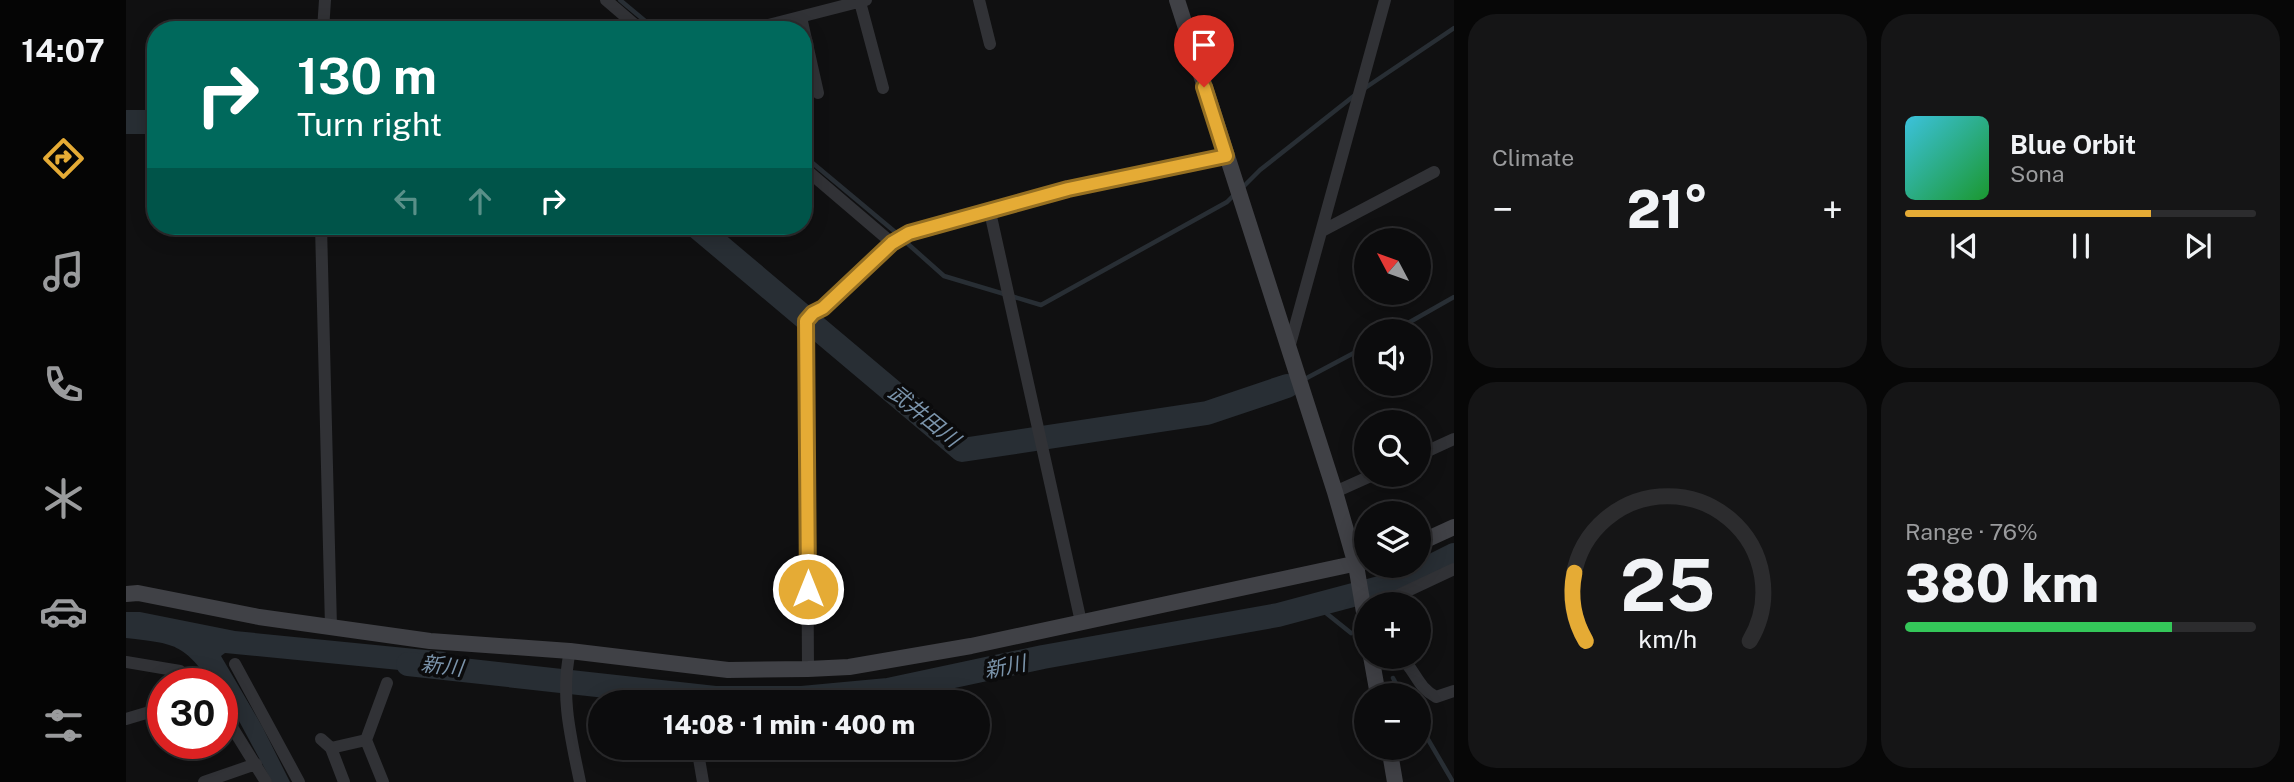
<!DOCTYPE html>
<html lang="en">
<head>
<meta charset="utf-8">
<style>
  :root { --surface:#0c0c0d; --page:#151516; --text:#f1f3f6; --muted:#9a9b9d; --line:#2c2c2e; --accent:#e5ab35 }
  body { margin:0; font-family:"Public Sans","Noto Sans JP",sans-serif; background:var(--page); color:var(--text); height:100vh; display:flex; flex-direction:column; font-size:26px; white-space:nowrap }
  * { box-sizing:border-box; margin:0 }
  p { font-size:23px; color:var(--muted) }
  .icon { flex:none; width:38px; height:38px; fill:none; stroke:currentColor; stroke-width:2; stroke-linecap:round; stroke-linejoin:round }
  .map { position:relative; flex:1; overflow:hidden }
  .panel { display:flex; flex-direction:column; gap:14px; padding:14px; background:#070707; width:840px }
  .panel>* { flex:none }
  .banner { position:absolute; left:21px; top:21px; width:665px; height:214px; border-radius:28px; box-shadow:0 4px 18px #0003,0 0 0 2px var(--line); background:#00695c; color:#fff; overflow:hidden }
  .needle { width:46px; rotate:311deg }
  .buttons { position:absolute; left:1228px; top:228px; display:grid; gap:14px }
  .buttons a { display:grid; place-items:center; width:77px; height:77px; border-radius:50%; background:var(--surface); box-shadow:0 4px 18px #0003,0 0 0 2px var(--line); font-size:35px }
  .speed { position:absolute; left:21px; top:668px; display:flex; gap:14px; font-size:35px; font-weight:700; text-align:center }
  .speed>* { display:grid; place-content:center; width:91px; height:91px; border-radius:50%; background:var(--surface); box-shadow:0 4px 18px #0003,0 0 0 2px var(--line); line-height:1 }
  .speed .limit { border:10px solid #d22; background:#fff; color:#111 }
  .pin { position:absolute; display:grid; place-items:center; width:60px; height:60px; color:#fff; margin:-72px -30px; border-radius:50% 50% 50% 0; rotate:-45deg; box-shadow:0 0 7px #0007 }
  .pin .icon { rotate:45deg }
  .me { position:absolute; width:77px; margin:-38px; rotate:0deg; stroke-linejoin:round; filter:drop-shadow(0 0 5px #0008) }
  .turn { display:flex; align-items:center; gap:24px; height:147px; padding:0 35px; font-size:32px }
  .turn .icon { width:91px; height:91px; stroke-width:2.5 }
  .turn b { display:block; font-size:49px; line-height:60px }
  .lanes { display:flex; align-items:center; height:66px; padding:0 35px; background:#0003; justify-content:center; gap:35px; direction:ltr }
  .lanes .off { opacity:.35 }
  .big { font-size:52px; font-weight:800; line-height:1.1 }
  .panel .widget { flex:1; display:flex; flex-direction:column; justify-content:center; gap:10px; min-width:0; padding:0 24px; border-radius:28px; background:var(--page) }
  .panel .dial { align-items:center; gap:0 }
  .dial svg { height:182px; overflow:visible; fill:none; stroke:var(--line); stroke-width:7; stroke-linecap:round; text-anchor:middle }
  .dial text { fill:var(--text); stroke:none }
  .song { display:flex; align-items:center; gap:21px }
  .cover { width:84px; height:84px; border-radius:10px; background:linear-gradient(135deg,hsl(190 70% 55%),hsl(130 70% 35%)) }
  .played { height:7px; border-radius:4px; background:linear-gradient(90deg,var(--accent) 70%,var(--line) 70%) }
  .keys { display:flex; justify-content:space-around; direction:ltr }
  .heat { display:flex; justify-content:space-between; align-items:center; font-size:38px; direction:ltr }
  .charge { height:10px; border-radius:5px; background:linear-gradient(90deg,#34c759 76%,var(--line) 0) }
  .panel .tiles { flex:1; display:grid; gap:14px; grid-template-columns:repeat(2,1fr) }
  .trip { position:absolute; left:462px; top:690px; width:402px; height:70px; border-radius:35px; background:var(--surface); box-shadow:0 4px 18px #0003,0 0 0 2px var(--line); font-weight:800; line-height:70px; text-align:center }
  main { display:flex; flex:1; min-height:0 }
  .tabs { display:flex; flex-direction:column; width:126px; justify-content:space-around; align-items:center; background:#050505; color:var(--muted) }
  .tabs .icon { width:49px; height:49px }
  .tabs .selected { color:var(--accent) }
  .tabs b { font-size:32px; color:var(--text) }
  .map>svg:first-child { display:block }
</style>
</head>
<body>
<main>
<nav class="tabs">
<b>14:07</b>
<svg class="icon selected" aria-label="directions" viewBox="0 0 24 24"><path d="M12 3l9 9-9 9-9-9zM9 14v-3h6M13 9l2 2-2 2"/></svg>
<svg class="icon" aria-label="music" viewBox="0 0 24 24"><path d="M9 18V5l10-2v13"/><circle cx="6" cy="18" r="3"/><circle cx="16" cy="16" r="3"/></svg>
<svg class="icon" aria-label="phone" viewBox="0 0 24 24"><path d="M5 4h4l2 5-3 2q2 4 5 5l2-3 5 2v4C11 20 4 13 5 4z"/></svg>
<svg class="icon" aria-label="climate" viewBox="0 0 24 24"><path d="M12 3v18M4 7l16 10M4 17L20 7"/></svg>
<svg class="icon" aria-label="car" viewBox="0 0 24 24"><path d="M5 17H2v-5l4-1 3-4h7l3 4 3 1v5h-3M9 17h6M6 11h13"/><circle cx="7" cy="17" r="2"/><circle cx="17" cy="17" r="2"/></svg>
<svg class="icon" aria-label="filters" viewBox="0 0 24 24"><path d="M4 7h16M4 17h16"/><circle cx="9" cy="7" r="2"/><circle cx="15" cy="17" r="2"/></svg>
</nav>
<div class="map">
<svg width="1328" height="782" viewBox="0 0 1328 782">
  <rect width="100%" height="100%" fill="#101011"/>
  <!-- water -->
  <path fill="#282e34" d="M0,612H14L109,631L320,652L314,674L99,653L95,656L136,726L164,782H146L106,708L96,695V684H87C55,643 51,644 0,638Z"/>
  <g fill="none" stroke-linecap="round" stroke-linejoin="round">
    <!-- stream -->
    <path stroke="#282e34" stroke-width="4.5" d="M494,0L530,30
      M1239,88L1328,28
      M677,155L768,231
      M1117,187L1134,170L1229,95
      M782,244L818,276L915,305L1101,202L1110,193
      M1268,331L1328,297
      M1177,380L1241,346
      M1190,605L1225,633
      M1267,678L1276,695
      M1293,724L1327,782"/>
    <!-- river -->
    <path stroke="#282e34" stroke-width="24" d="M0,122H30
      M570,226L836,450L1081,413L1161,386
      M282,664L589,698H676L762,690L917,657L1152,615L1272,583L1328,555"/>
    <!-- street -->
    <path stroke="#313236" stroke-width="12" d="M480,0L515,30
      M853,0L864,44
      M734,2L757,88
      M675,17L692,93
      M197,30L199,0
      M623,30L740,0
      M677,167L766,243
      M864,212L955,622
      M195,226L205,627
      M1196,231L1308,172
      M1163,348L1259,0
      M1293,455L1328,439
      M1209,492L1249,474
      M1247,604L1262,600L1328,569
      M444,651C434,696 445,738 454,782
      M1274,656C1290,671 1291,687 1310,697L1328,691
      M0,662L54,671L69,684
      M109,664L173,782
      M682,669L680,321L687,312L697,308L766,243L783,233L942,189L1100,156
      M96,711L140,782
      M0,719L37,708
      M195,739L205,748L240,740
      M571,747L577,782
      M205,748L218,782
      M78,782L130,764
      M257,782L240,740L261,683"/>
    <!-- secondary -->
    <path stroke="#404146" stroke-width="16" d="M1051,0L1209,492L1230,565L1241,630
      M1293,543L1328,527
      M0,594L12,593L133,617L304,641L444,651L602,670L682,669L723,667L845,646L1241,561
      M1245,656L1252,695
      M1263,747L1269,782"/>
  </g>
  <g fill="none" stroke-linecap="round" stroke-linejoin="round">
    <defs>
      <path id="route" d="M682,589L680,321L687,313L697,308L766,243L783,233L942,189L1100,156L1078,87"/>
    </defs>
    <!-- route casing -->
    <use href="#route" stroke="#956f22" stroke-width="18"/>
    <!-- route -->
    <use href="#route" stroke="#e5ab35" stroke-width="12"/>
  </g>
  <g text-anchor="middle" stroke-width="7" stroke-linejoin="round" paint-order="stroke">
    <!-- water labels -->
    <g font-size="21" font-style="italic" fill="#7b94ab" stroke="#0b0b0c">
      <text transform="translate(798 416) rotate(39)" y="7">武井田川</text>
      <text transform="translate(316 666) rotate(7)" y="7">新川</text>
      <text transform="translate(879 667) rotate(-11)" y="7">新川</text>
    </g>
  </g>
</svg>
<div class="buttons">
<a><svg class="needle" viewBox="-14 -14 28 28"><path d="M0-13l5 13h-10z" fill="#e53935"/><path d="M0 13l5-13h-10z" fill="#9a9b9d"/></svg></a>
<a><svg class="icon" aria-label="sound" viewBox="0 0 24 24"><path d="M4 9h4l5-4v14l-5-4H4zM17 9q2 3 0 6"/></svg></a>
<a><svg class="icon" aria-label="search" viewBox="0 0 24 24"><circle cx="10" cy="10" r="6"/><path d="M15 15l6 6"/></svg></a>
<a><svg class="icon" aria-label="layers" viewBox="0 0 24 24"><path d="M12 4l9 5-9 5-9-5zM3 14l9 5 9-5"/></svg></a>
<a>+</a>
<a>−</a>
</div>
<div class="speed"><div class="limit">30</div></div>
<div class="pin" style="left:1078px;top:87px;background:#d93025"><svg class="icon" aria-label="arrive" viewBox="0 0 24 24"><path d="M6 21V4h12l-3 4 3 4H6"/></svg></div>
<svg class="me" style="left:682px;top:589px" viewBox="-20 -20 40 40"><circle r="17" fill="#e5ab35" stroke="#fff" stroke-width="3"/><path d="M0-11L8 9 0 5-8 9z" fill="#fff"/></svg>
<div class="trip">14:08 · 1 min · 400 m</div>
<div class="banner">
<div class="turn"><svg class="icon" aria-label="right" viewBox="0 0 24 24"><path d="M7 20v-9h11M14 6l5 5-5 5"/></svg><div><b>130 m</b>Turn right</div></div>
<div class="lanes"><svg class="icon off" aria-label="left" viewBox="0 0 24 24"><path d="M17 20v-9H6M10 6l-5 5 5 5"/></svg><svg class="icon off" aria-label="ahead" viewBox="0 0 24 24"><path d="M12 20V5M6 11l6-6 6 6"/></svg><svg class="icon" aria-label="right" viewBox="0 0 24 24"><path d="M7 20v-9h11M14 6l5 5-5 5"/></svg></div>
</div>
</div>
<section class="panel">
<div class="tiles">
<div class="widget"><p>Climate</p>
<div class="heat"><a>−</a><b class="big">21°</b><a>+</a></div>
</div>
<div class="widget">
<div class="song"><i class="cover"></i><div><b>Blue Orbit</b><p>Sona</p></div></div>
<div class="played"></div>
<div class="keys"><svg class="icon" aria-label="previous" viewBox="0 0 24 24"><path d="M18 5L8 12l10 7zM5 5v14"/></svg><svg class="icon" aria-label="pause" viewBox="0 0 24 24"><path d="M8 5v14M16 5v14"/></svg><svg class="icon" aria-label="next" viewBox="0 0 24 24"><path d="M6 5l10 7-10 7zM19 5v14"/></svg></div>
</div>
<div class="widget dial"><svg viewBox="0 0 100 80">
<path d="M14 69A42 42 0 1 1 86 69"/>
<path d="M14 69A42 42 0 0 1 9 39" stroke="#e5ab35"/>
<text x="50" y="56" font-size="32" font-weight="700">25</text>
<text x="50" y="72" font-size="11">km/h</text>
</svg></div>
<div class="widget"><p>Range · 76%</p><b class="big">380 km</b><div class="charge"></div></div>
</div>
</section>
</main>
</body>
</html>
